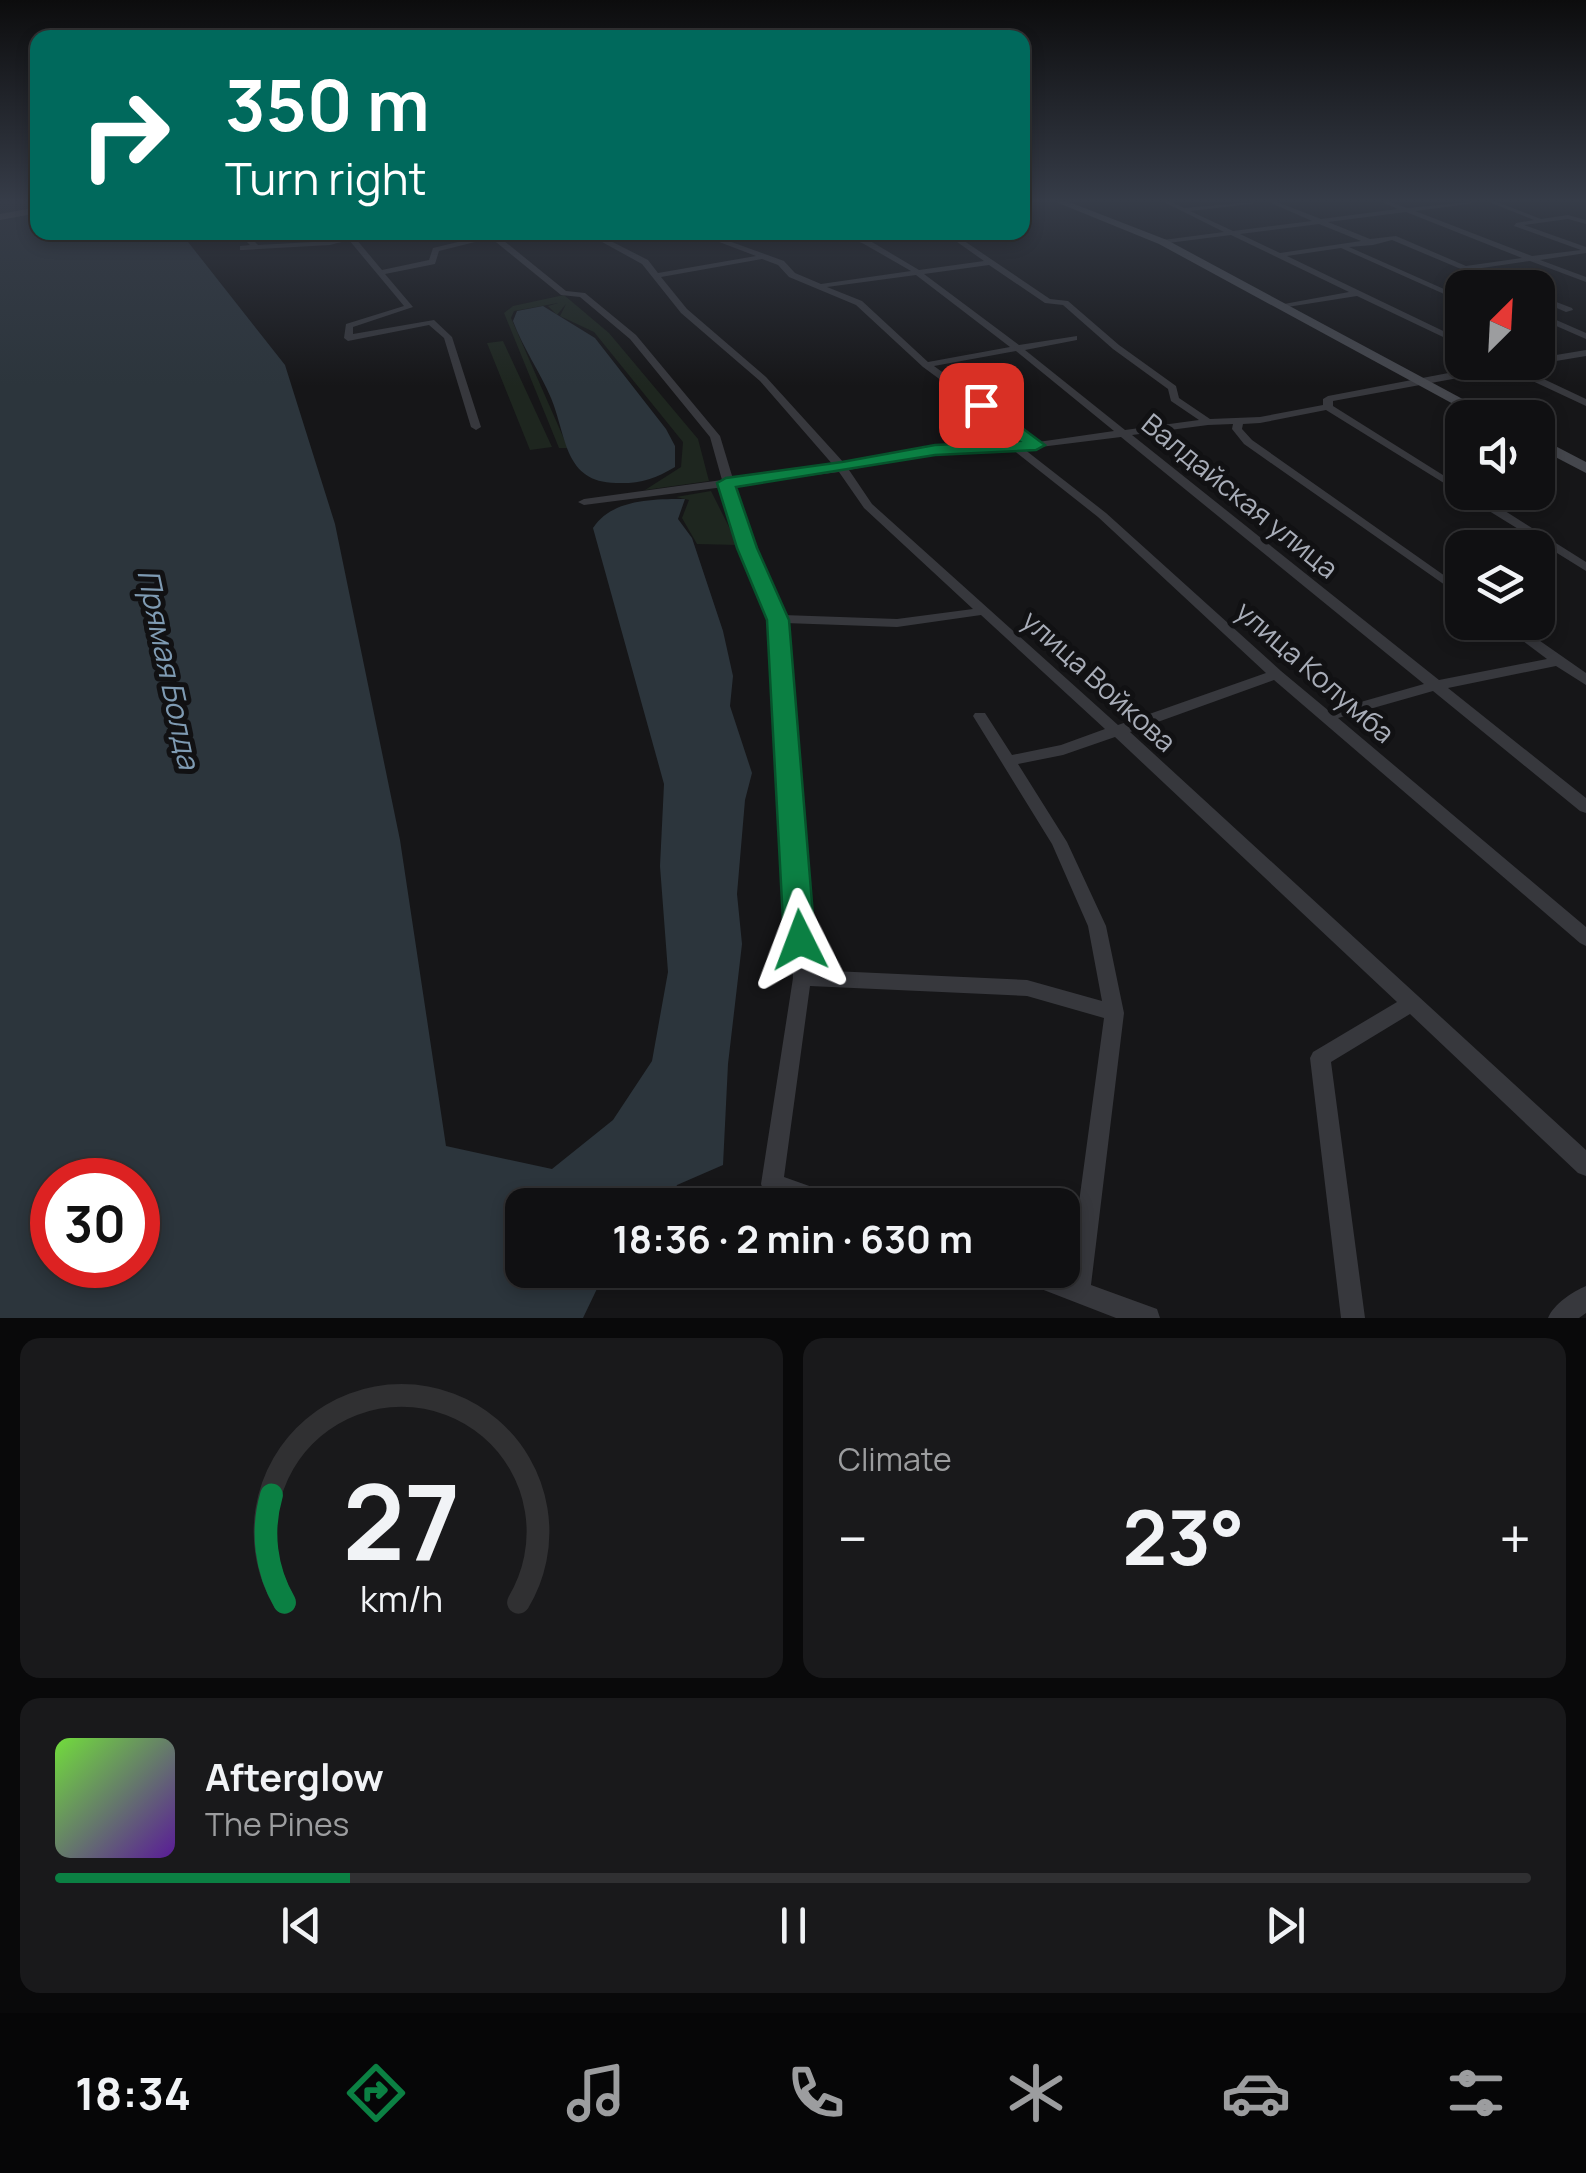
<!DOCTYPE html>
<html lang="en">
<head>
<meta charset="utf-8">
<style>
  :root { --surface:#101012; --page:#19191b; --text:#f1f3f6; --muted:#9c9d9f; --line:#303032; --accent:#0b8043 }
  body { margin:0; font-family:Manrope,sans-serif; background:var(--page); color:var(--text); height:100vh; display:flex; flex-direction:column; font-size:38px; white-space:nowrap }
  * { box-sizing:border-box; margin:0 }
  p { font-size:32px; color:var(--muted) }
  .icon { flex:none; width:55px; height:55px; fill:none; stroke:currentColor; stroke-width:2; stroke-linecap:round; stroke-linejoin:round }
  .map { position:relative; height:1318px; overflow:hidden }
  .drawer { display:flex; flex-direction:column; gap:20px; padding:20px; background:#09090a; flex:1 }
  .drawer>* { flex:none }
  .hud { position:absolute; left:30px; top:30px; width:1000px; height:210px; border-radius:20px; box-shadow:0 5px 15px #0003,0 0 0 2px var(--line); background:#00695c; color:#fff; overflow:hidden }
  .needle { width:65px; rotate:24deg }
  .fabs { position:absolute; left:1445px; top:270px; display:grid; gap:20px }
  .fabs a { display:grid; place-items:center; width:110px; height:110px; border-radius:20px; background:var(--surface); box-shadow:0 5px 15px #0003,0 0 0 2px var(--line); font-size:50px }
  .speed { position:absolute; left:30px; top:1158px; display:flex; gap:20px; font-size:50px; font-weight:700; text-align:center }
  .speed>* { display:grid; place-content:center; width:130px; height:130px; border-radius:50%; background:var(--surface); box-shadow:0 5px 15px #0003,0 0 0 2px var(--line); line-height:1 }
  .speed .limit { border:15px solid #d22; background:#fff; color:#111 }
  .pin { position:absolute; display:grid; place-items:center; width:85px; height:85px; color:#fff; margin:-42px; border-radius:20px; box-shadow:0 5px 15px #0006 }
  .me { position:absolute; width:110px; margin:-55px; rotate:357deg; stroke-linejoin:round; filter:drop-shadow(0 0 8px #0008) }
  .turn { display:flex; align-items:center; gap:35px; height:210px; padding:0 30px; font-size:45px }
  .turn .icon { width:130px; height:130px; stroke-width:2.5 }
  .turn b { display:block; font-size:70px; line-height:85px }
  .big { font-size:75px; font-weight:700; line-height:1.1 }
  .drawer .card { flex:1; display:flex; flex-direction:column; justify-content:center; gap:15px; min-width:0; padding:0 35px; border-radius:20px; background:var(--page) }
  .drawer .dial { align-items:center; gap:0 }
  .dial svg { height:260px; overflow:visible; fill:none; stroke:var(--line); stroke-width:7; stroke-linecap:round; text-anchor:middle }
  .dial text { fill:var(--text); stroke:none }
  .song { display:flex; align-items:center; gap:30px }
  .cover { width:120px; height:120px; border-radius:15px; background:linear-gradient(135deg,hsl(100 70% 55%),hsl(270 70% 35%)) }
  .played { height:10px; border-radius:5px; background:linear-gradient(90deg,var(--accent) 20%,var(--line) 20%) }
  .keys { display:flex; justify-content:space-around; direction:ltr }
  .heat { display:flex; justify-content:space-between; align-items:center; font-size:55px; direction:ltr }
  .drawer .tiles { flex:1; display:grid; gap:20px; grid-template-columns:1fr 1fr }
  .card:last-child { grid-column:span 2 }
  .trip { position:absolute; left:505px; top:1188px; width:575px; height:100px; border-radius:20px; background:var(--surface); box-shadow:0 5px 15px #0003,0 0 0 2px var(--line); font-weight:700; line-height:100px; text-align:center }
  .tab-bar { display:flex; height:160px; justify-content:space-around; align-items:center; background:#060607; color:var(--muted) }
  .tab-bar .icon { width:70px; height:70px }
  .tab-bar .current { color:var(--accent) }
  .tab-bar b { font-size:45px; color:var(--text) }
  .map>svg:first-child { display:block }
</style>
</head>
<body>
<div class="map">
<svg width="1586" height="1318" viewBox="0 0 1586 1318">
  <rect width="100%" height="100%" fill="#161618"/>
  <!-- green -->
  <path fill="#1e261f" d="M564,295L609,333L698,439L709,481L645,490L681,467L683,442L594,332L560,316L566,304L557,315L548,306L558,303L514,311L511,318L568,448H559L504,313L513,306Z
    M503,341L552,447L530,450L487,343Z
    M711,491L738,545L697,544L682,518L689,500L676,497Z"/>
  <!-- water -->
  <path fill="#2c353c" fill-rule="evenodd" d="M0,202H37L38,232L181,233L285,365L335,524L400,840L446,1146L552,1169L613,1120L652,1061L668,972L660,866L664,784L593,528C612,499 653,499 685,499L678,519L692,538L723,631L733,676L730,706L752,773L745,800L737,894L742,944L728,1064L723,1165L677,1185L669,1205H522V1270H606L583,1318H0ZM52,1180H138V1265H52Z
    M543,306L595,338L666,429L675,446V467C655,479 639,484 616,483C564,482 567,437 551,398C540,372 523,348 513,321L517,311Z"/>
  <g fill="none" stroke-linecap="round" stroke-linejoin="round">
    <!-- street -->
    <path fill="#37383d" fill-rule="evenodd" d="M1164,202H1172L1184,208L1254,202L1251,204L1190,211L1233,231L1312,221L1269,202H1277L1321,219L1398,209L1382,202H1390L1407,208L1472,202L1469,204L1415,211L1532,256L1581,250L1514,226L1516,223L1534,220L1489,202H1497L1541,219L1568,215L1586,220V224L1568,219L1524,225L1586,247V253L1540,260L1586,277V282L1530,261L1475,269L1518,288H1506L1392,240L1373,245L1349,247L1462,297V302L1341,248L1287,256L1462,340V346L1357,296L1281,308V304H1284L1349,292L1231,235L1160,244L1159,242L1163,240L1224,232ZM1406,212L1522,258L1466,266L1396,236L1370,239L1328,222ZM1319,224L1361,241L1280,253L1240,234Z
      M237,232H245L258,245L330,241L365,232H379L356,239L382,270L429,260L433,248L487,235L485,232H509L498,236L566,291L585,293L636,335L720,436L733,479L834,466L760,381L681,313L642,264L584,232H593L648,260L658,273L756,256L693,232H704L784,261L795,273L821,284L911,271L864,244L837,232H848L866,239L869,236L865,232H873L877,236L872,242L919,270L984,261L943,232H951L1050,299L1068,301L1119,345L1176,386L1179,398L1210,419L1260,417L1323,405V399L1328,396L1506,362H1532L1518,367L1586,399V406L1507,369L1333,401V406L1462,487V492H1475L1586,562V571L1326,410L1260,423L1243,424L1242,429L1252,440L1462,588V597L1244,444L1232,429L1233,424L1208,425L1132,435L1439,680L1547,659L1498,622H1513L1586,673V685L1556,666L1448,688L1586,798V813L1580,811L1433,691L1338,718L1586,927V946L1580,943L1274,680L1130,732L1586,1150V1176L1578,1173L1410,1014L1331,1062L1365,1318H1341L1310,1058L1313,1052L1397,1002L1115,737L1063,755L1018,764L1067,842L1106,926L1124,1013L1091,1285L1157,1309L1160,1318H1116L1013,1278L1009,1270H1052L1069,1276L1104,1018L1027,996L810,986L784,1177L840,1197L843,1205H800L764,1192L761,1184L793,978L771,619L741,548L724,487L584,505L578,502L584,499L722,480L710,437L630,339L580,297L561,295L491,238L439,251L435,264L385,274L413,307L353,327V334L434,320L452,337L481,427L476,430L471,427L444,338L429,325L348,341L344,338L346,324L404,306L349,240L330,245L243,250H240V246L250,245ZM762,259L778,265L789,277L856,305L923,367L1025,442L1012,441L1007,443L935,447L845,464L766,377L687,309L661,277ZM989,265L1045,303L1063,305L1113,349L1168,389L1171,401L1199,420L1125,430L1025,350L1077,340V336L1019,345L924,274ZM916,275L1010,347L928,362L862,301L827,287ZM1016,351L1114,431L1038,442L934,366ZM1121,437L1424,684L1329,711L1281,671L1106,513L1024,449ZM1012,449L1098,517L1266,673L1118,725L872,504L849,470L935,453ZM839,472L864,508L973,609L897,619L783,615L753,548L735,485ZM981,615L1105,729L1061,745L1012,755L985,713H975L973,716L1052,844L1088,926L1102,1001L1027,980L811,970L785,623L897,627Z
      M1538,295L1572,308L1573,310L1566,312L1538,300Z
      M1538,312L1586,333V339L1538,318Z
      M1586,350V356L1538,364L1534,362H1538V358Z
      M1586,1286V1313L1579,1318H1548C1554,1304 1572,1292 1586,1286Z"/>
    <!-- secondary -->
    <path fill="#45474d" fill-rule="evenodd" d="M1056,202H1069L1167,240L1498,418H1479L1159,244Z
      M1538,437L1586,462V473L1538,448Z"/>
    <!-- primary -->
    <path fill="#53555c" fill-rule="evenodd" d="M38,207V213L0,220V214Z"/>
  </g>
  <!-- sky -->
  <linearGradient id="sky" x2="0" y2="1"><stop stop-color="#0c0c0d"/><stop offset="0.52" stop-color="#363c48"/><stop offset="1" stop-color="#363c48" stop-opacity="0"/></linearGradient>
  <rect width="1586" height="386" fill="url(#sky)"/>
  <!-- route -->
  <path fill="#0b8043" stroke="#07532c" stroke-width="2.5" d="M975,402H987L1045,445L1036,450L935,455L736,487L757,548L789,620L815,940L810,949L800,952L789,949L784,940L767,620L737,548L717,483L726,478L842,462L935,445L1019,441L975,408Z"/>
  <g text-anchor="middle" stroke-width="10" stroke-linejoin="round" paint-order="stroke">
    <!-- street labels -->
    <g font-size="28" fill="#a8adb8" stroke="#111113">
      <text transform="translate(1240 496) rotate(39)" y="10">Валдайская улица</text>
      <text transform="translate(1315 672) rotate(41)" y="10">улица Колумба</text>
      <text transform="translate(1099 681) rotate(42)" y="10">улица Войкова</text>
    </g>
    <!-- water labels -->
    <g font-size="30" font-style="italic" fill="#7f9bb3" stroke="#111113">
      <text transform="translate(168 669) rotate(78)" y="10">Прямая Болда</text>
    </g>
  </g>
</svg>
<div class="fabs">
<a><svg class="needle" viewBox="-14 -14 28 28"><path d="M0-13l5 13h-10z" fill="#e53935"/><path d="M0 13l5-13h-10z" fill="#9c9d9f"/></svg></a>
<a><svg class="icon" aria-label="sound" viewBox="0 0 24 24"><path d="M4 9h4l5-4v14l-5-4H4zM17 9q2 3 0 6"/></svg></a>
<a><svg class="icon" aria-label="layers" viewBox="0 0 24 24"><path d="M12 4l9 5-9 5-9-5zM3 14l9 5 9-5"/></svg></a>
</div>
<div class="speed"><div class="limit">30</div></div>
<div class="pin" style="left:981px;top:405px;background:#d93025"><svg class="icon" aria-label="arrive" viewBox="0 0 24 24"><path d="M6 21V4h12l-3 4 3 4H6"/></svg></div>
<svg class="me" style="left:800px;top:940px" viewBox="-20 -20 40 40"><path d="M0-17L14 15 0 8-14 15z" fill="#0b8043" stroke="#fff" stroke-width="4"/></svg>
<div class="trip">18:36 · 2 min · 630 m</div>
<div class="hud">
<div class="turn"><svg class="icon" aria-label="right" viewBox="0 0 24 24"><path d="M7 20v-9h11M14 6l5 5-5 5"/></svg><div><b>350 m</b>Turn right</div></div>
</div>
</div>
<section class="drawer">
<div class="tiles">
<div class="card dial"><svg viewBox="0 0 100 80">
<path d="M14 69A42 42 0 1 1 86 69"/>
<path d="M14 69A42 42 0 0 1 10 36" stroke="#0b8043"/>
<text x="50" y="56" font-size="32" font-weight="700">27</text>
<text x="50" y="72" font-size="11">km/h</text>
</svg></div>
<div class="card"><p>Climate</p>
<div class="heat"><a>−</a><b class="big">23°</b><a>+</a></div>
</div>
<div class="card">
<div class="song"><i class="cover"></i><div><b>Afterglow</b><p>The Pines</p></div></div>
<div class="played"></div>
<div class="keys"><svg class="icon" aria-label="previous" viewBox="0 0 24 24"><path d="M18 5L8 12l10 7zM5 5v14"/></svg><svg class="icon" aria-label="pause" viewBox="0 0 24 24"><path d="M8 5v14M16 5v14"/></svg><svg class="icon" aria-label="next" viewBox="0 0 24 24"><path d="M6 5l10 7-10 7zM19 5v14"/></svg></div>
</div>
</div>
</section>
<nav class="tab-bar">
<b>18:34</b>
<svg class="icon current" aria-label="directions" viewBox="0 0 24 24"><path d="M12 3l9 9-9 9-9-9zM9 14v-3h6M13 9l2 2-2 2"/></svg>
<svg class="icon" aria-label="music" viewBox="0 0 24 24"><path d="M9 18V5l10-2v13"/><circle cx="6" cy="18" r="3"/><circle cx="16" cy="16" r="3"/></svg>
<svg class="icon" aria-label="phone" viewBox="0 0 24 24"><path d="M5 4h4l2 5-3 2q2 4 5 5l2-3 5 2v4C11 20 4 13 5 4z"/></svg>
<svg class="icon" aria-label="climate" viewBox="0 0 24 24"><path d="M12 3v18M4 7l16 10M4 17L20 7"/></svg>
<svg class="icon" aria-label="car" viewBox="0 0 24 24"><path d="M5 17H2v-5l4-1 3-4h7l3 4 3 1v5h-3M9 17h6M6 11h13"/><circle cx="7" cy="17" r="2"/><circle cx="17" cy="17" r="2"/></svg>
<svg class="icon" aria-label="filters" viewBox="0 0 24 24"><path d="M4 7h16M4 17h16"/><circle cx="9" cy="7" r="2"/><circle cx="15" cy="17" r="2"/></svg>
</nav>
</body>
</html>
